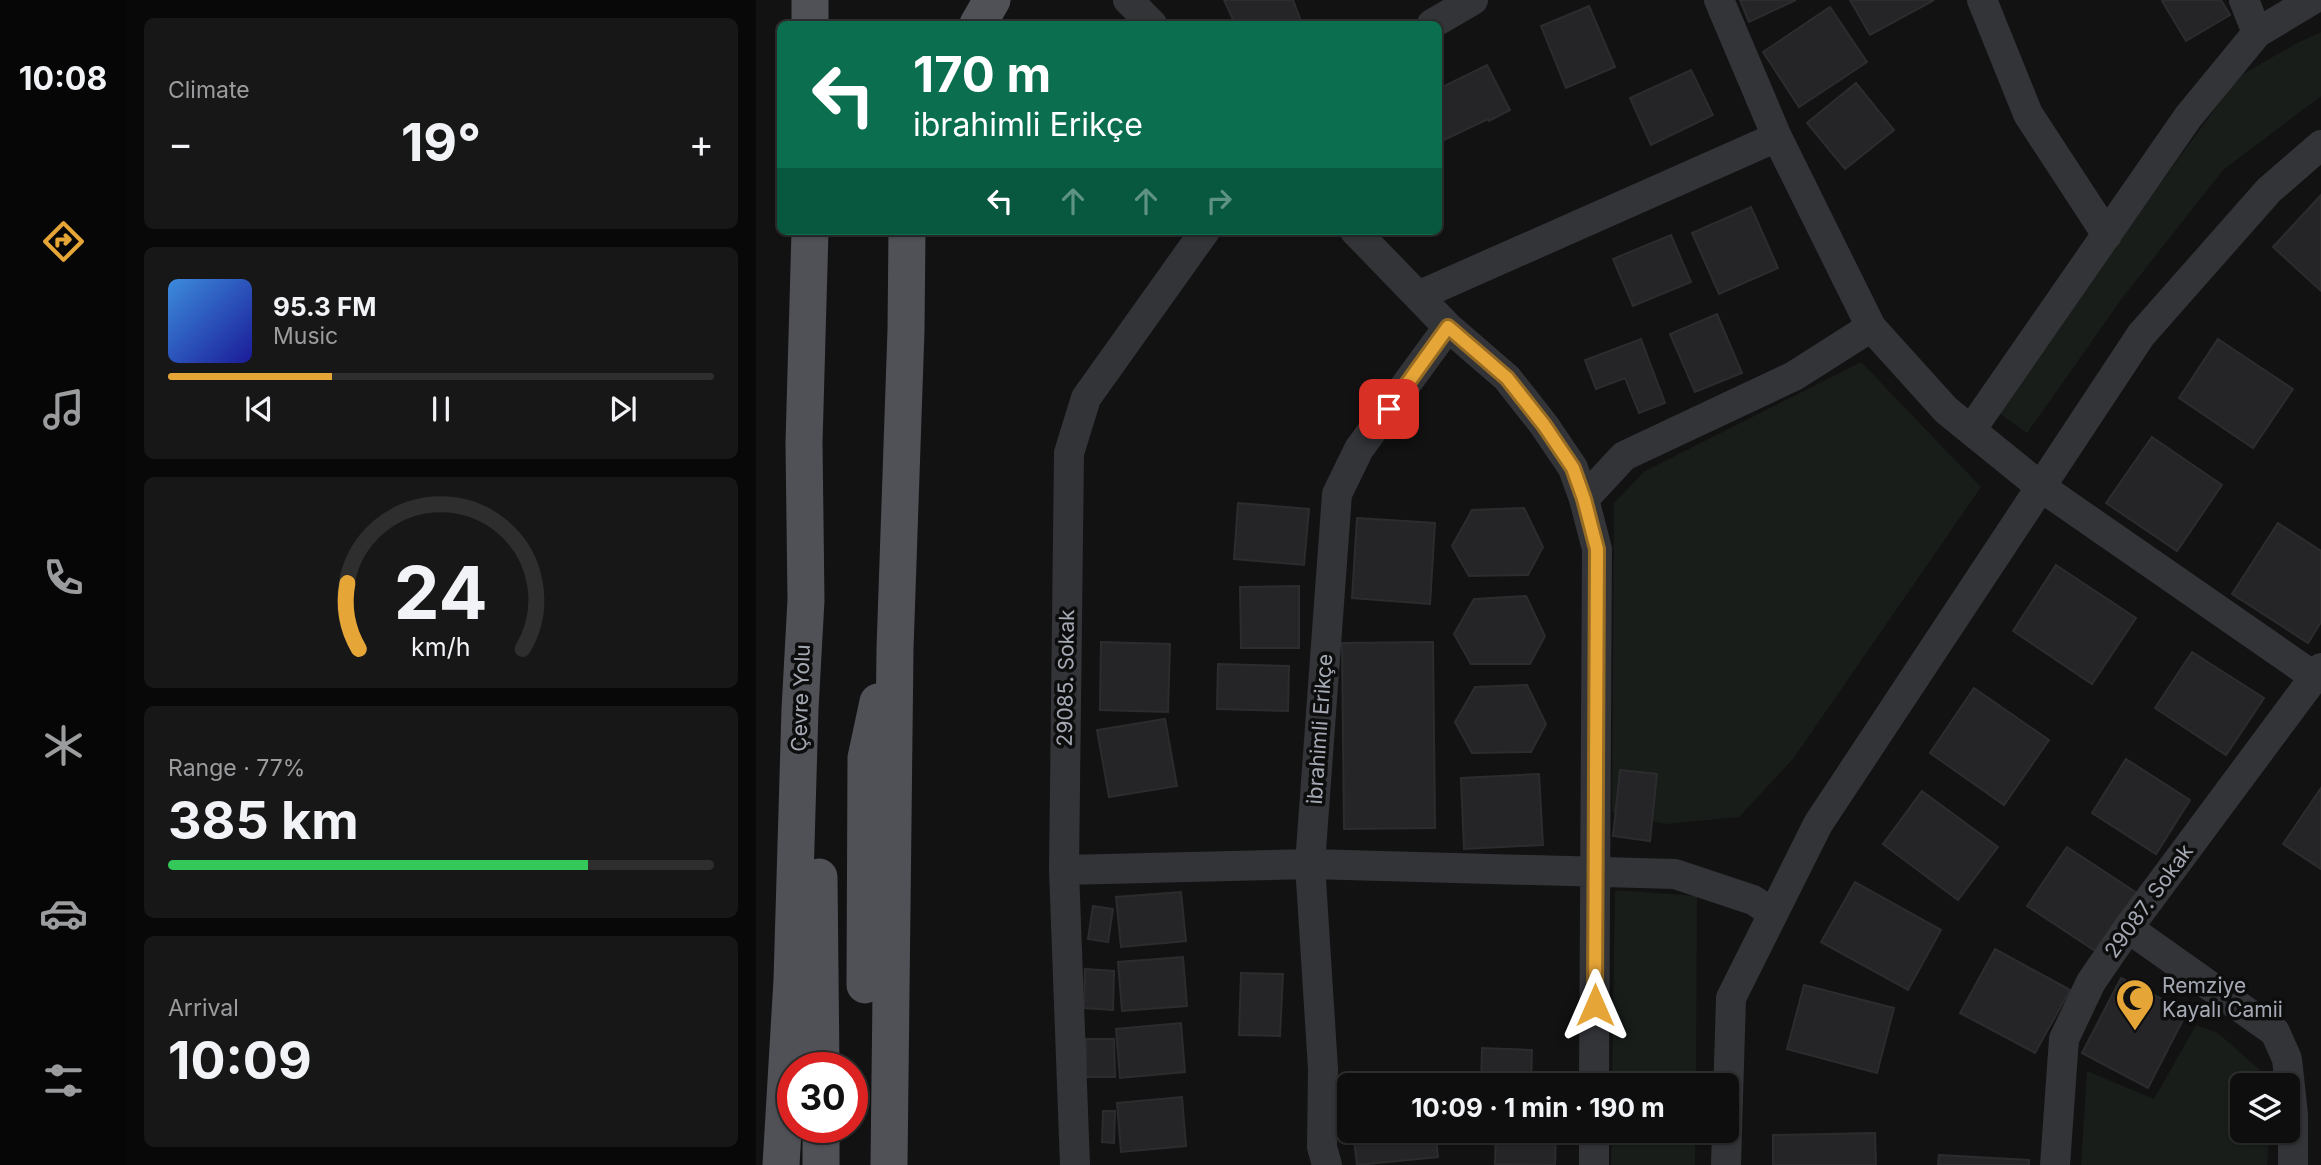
<!DOCTYPE html>
<html lang="en">
<head>
<meta charset="utf-8">
<style>
  :root { --surface:#0e0e0e; --page:#171717; --text:#f1f3f6; --muted:#9b9c9e; --line:#2e2e2e; --accent:#e6a537 }
  body { margin:0; font-family:Inter,sans-serif; background:var(--page); color:var(--text); height:100vh; display:flex; flex-direction:column; font-size:26px; white-space:nowrap }
  * { box-sizing:border-box; margin:0 }
  p { font-size:23px; color:var(--muted) }
  .icon { flex:none; width:38px; height:38px; fill:none; stroke:currentColor; stroke-width:2; stroke-linecap:round; stroke-linejoin:round }
  .map { position:relative; flex:1; overflow:hidden }
  .drawer { display:flex; flex-direction:column; gap:18px; padding:18px; background:#080808; width:630px }
  .drawer>* { flex:none }
  .guide { position:absolute; left:21px; top:21px; width:665px; height:214px; border-radius:10px; box-shadow:0 2px 5px #0004,0 0 0 2px var(--line); background:#0b6e4f; color:#fff; overflow:hidden }
  .buttons { position:absolute; left:1474px; top:1073px; display:grid; gap:14px }
  .buttons a { display:grid; place-items:center; width:70px; height:70px; border-radius:10px; background:var(--surface); box-shadow:0 2px 5px #0004,0 0 0 2px var(--line); font-size:35px }
  .speed { position:absolute; left:21px; top:1052px; display:flex; gap:14px; font-size:35px; font-weight:700; text-align:center }
  .speed>* { display:grid; place-content:center; width:91px; height:91px; border-radius:50%; background:var(--surface); box-shadow:0 2px 5px #0004,0 0 0 2px var(--line); line-height:1 }
  .speed .limit { border:10px solid #d22; background:#fff; color:#111 }
  .pin { position:absolute; display:grid; place-items:center; width:60px; height:60px; color:#fff; margin:-30px; border-radius:14px; box-shadow:0 4px 10px #0006 }
  .me { position:absolute; width:77px; margin:-38px; rotate:0deg; stroke-linejoin:round; filter:drop-shadow(0 0 5px #0008) }
  .turn { display:flex; align-items:center; gap:24px; height:147px; padding:0 21px; font-size:32px }
  .turn .icon { width:91px; height:91px; stroke-width:2.5 }
  .turn b { display:block; font-size:49px; line-height:60px }
  .lanes { display:flex; align-items:center; height:66px; padding:0 21px; background:#0003; justify-content:center; gap:35px; direction:ltr }
  .lanes .off { opacity:.35 }
  .big { font-size:52px; font-weight:700; line-height:1.1 }
  .drawer .widget { flex:1; display:flex; flex-direction:column; justify-content:center; gap:10px; min-width:0; padding:0 24px; border-radius:10px; background:var(--page) }
  .drawer .dial { align-items:center; gap:0 }
  .dial svg { height:182px; overflow:visible; fill:none; stroke:var(--line); stroke-width:7; stroke-linecap:round; text-anchor:middle }
  .dial text { fill:var(--text); stroke:none }
  .song { display:flex; align-items:center; gap:21px }
  .cover { width:84px; height:84px; border-radius:10px; background:linear-gradient(135deg,hsl(210 70% 55%),hsl(240 70% 35%)) }
  .played { height:7px; border-radius:4px; background:linear-gradient(90deg,var(--accent) 30%,var(--line) 30%) }
  .keys { display:flex; justify-content:space-around; direction:ltr }
  .heat { display:flex; justify-content:space-between; align-items:center; font-size:38px; direction:ltr }
  .charge { height:10px; border-radius:5px; background:linear-gradient(90deg,#34c759 77%,var(--line) 0) }
  .trip { position:absolute; left:581px; top:1073px; width:402px; height:70px; border-radius:10px; background:var(--surface); box-shadow:0 2px 5px #0004,0 0 0 2px var(--line); font-weight:700; line-height:70px; text-align:center }
  main { display:flex; flex:1; min-height:0 }
  .tabs { display:flex; flex-direction:column; width:126px; justify-content:space-around; align-items:center; background:#060606; color:var(--muted) }
  .tabs .icon { width:49px; height:49px }
  .tabs .current { color:var(--accent) }
  .tabs b { font-size:32px; color:var(--text) }
  .map>svg:first-child { display:block }
</style>
</head>
<body>
<main>
<nav class="tabs">
<b>10:08</b>
<svg class="icon current" aria-label="directions" viewBox="0 0 24 24"><path d="M12 3l9 9-9 9-9-9zM9 14v-3h6M13 9l2 2-2 2"/></svg>
<svg class="icon" aria-label="music" viewBox="0 0 24 24"><path d="M9 18V5l10-2v13"/><circle cx="6" cy="18" r="3"/><circle cx="16" cy="16" r="3"/></svg>
<svg class="icon" aria-label="phone" viewBox="0 0 24 24"><path d="M5 4h4l2 5-3 2q2 4 5 5l2-3 5 2v4C11 20 4 13 5 4z"/></svg>
<svg class="icon" aria-label="climate" viewBox="0 0 24 24"><path d="M12 3v18M4 7l16 10M4 17L20 7"/></svg>
<svg class="icon" aria-label="car" viewBox="0 0 24 24"><path d="M5 17H2v-5l4-1 3-4h7l3 4 3 1v5h-3M9 17h6M6 11h13"/><circle cx="7" cy="17" r="2"/><circle cx="17" cy="17" r="2"/></svg>
<svg class="icon" aria-label="filters" viewBox="0 0 24 24"><path d="M4 7h16M4 17h16"/><circle cx="9" cy="7" r="2"/><circle cx="15" cy="17" r="2"/></svg>
</nav>
<section class="drawer">
<div class="widget"><p>Climate</p>
<div class="heat"><a>−</a><b class="big">19°</b><a>+</a></div>
</div>
<div class="widget">
<div class="song"><i class="cover"></i><div><b>95.3 FM</b><p>Music</p></div></div>
<div class="played"></div>
<div class="keys"><svg class="icon" aria-label="previous" viewBox="0 0 24 24"><path d="M18 5L8 12l10 7zM5 5v14"/></svg><svg class="icon" aria-label="pause" viewBox="0 0 24 24"><path d="M8 5v14M16 5v14"/></svg><svg class="icon" aria-label="next" viewBox="0 0 24 24"><path d="M6 5l10 7-10 7zM19 5v14"/></svg></div>
</div>
<div class="widget dial"><svg viewBox="0 0 100 80">
<path d="M14 69A42 42 0 1 1 86 69"/>
<path d="M14 69A42 42 0 0 1 9 40" stroke="#e6a537"/>
<text x="50" y="56" font-size="32" font-weight="700">24</text>
<text x="50" y="72" font-size="11">km/h</text>
</svg></div>
<div class="widget"><p>Range · 77%</p><b class="big">385 km</b><div class="charge"></div></div>
<div class="widget"><p>Arrival</p><b class="big">10:09</b></div>
</section>
<div class="map">
<svg width="1565" height="1165" viewBox="0 0 1565 1165">
  <rect width="100%" height="100%" fill="#121213"/>
  <!-- green -->
  <path fill="#181d19" d="M1565,32V96L1467,170L1367,297L1271,433L1243,413L1343,268L1482,77L1539,44Z
    M1105,362L1225,487L1037,759L983,817L910,824L856,812L858,503L889,471Z
    M859,890L941,896L940,1085H856Z
    M1440,1025L1462,1033L1514,1079V1085H1486V1130L1513,1131L1511,1165H1325L1331,1071L1398,1099Z
    M856,1131H939V1165H855Z"/>
  <!-- building -->
  <path fill="#252527" stroke="#2c2c2f" stroke-width="2" d="M468,0H537L546,24H479Z
    M984,0H1040L993,22Z
    M1094,0H1178L1114,35Z
    M1407,0H1465L1474,15L1430,41L1406,1Z
    M833,6L859,67L810,88L785,26Z
    M1074,7L1111,62L1043,107L1007,52Z
    M731,65L754,110L733,121L732,119L688,140L682,129V89Z
    M935,70L957,115L895,145L874,98Z
    M1100,83L1138,130L1089,169L1051,123Z
    M1565,195V291L1517,247Z
    M995,207L1022,268L963,294L936,233Z
    M915,235L935,282L877,306L857,259Z
    M961,314L986,373L939,392L914,334Z
    M885,339L909,403L883,413L869,378L840,389L829,360Z
    M1462,339L1537,389L1497,448L1423,398Z
    M1396,437L1466,485L1421,551L1350,503Z
    M482,503L553,509L548,565L478,559Z
    M768,508L787,547L772,575L713,576L696,546L716,510Z
    M601,518L679,523L674,604L596,598Z
    M1522,523L1565,551V622L1552,643L1476,594Z
    M1300,565L1380,618L1336,684L1257,631Z
    M543,586V648H485L484,587Z
    M770,596L789,636L774,664H715L698,634L718,599Z
    M345,642L414,644L412,712L344,710Z
    M677,642L679,828L588,829L586,643Z
    M1436,652L1508,698L1470,755L1399,708Z
    M462,664L533,666L532,711L461,709Z
    M771,685L790,724L775,752L716,753L699,722L719,687Z
    M1218,688L1293,740L1248,805L1174,753Z
    M409,719L421,786L353,797L341,730Z
    M1370,759L1434,800L1400,854L1336,813Z
    M864,770L901,774L894,841L857,836Z
    M783,774L787,845L708,849L705,778Z
    M1565,788V869L1527,844Z
    M1166,791L1242,847L1202,900L1127,844Z
    M1311,847L1381,893L1341,952L1271,906Z
    M1099,882L1185,930L1152,990L1065,942Z
    M425,892L430,941L365,947L360,897Z
    M337,906L357,909L352,942L332,939Z
    M1239,949L1314,990L1279,1053L1204,1013Z
    M427,957L431,1006L366,1011L362,962Z
    M329,969L358,971L357,1010L328,1008Z
    M485,973L527,974L524,1036L483,1035Z
    M1365,978L1431,1012L1392,1088L1326,1053Z
    M1048,985L1138,1008L1121,1073L1031,1049Z
    M425,1023L429,1072L364,1078L360,1029Z
    M330,1039H358L359,1077H330Z
    M726,1048L776,1050L775,1083L764,1082V1085H725Z
    M426,1097L430,1146L365,1152L361,1103Z
    M347,1111H359L358,1143L346,1142Z
    M597,1130H679L682,1157L601,1165Z
    M740,1130H800L799,1165L739,1164Z
    M1119,1133L1120,1165H1017V1135Z
    M1183,1155L1273,1160V1165H1182Z"/>
  <g fill="none" stroke-linecap="round" stroke-linejoin="round">
    <!-- minor -->
    <path stroke="#333438" stroke-width="30" d="M372,0L396,24
      M963,0L1021,137L1115,327L1190,410L1285,487L1559,677
      M1226,0L1272,114L1351,235
      M1488,0L1501,33
      M676,24L717,0
      M599,231L692,327L751,378L788,425L817,468L828,499L841,549L838,1085
      M662,296L1021,137
      M1215,430L1432,117L1501,33L1556,0
      M828,499L868,456L1038,376L1115,327
      M308,870L554,864L919,874L997,900L1017,913
      M1372,928L1519,1032L1531,1059L1537,1115V1165
      M971,1130L975,998L1062,824L1385,335L1513,190L1565,145
      M319,1165L308,870L313,453L330,398L449,231
      M571,1165L566,1147L567,1069L554,864L581,494L603,449L692,327
      M838,1165V1130
      M970,1165L971,1130
      M1299,1165L1308,1039L1335,982L1372,928L1565,668"/>
    <!-- major -->
    <path stroke="#4f5157" stroke-width="37" d="M54,0V24
      M222,24L236,0
      M63,877L65,1068
      M109,985L110,758L122,702
      M65,1127V1165
      M25,1165L36,980L44,709L50,600L48,443L54,231
      M133,1165L139,649L150,330L151,231"/>
  </g>
  <g fill="none" stroke-linecap="round" stroke-linejoin="round">
    <defs>
      <path id="route" d="M633,409L692,327L751,378L788,425L817,468L828,499L841,549L839,1005"/>
    </defs>
    <!-- route casing -->
    <use href="#route" stroke="#966b24" stroke-width="18"/>
    <!-- route -->
    <use href="#route" stroke="#e6a537" stroke-width="12"/>
  </g>
  <!-- icons -->
  <defs>
    <symbol id="mosque-pin" viewBox="-11 -11 22 30"><path d="M0 17L-7.5 6A9.5 9.5 0 1 1 7.5 6Z" fill="#e6a537" stroke="#0d0d0e"/><path d="M3.5-4.9A6 6 0 1 0 3.5 4.9A5 5 0 1 1 3.5-4.9Z" fill="#111"/></symbol>
  </defs>
  <g fill-rule="evenodd">
    <use href="#mosque-pin" x="1357" y="976" width="44" height="60"/>
  </g>
  <g text-anchor="middle" stroke-width="7" stroke-linejoin="round" paint-order="stroke">
    <!-- street labels -->
    <g font-size="21" fill="#a4a9b3" stroke="#0d0d0e">
      <text transform="translate(310 678) rotate(-89)" y="7">29085. Sokak</text>
      <text transform="translate(45 698) rotate(-88)" y="7">Çevre Yolu</text>
      <text transform="translate(564 729) rotate(-86)" y="7">ibrahimli Erikçe</text>
      <text transform="translate(1393 901) rotate(-54)" y="7">29087. Sokak</text>
    </g>
    <!-- poi labels -->
    <g font-size="21" fill="#a4a9b3" stroke="#0d0d0e" text-anchor="start">
      <text x="1406" y="993">Remziye<tspan x="1406" dy="24">Kayalı Camii</tspan></text>
    </g>
  </g>
</svg>
<div class="buttons">
<a><svg class="icon" aria-label="layers" viewBox="0 0 24 24"><path d="M12 4l9 5-9 5-9-5zM3 14l9 5 9-5"/></svg></a>
</div>
<div class="speed"><div class="limit">30</div></div>
<div class="pin" style="left:633px;top:409px;background:#d93025"><svg class="icon" aria-label="arrive" viewBox="0 0 24 24"><path d="M6 21V4h12l-3 4 3 4H6"/></svg></div>
<svg class="me" style="left:839px;top:1005px" viewBox="-20 -20 40 40"><path d="M0-17L14 15 0 8-14 15z" fill="#e6a537" stroke="#fff" stroke-width="4"/></svg>
<div class="trip">10:09 · 1 min · 190 m</div>
<div class="guide">
<div class="turn"><svg class="icon" aria-label="left" viewBox="0 0 24 24"><path d="M17 20v-9H6M10 6l-5 5 5 5"/></svg><div><b>170 m</b>ibrahimli Erikçe</div></div>
<div class="lanes"><svg class="icon" aria-label="left" viewBox="0 0 24 24"><path d="M17 20v-9H6M10 6l-5 5 5 5"/></svg><svg class="icon off" aria-label="ahead" viewBox="0 0 24 24"><path d="M12 20V5M6 11l6-6 6 6"/></svg><svg class="icon off" aria-label="ahead" viewBox="0 0 24 24"><path d="M12 20V5M6 11l6-6 6 6"/></svg><svg class="icon off" aria-label="right" viewBox="0 0 24 24"><path d="M7 20v-9h11M14 6l5 5-5 5"/></svg></div>
</div>
</div>
</main>
</body>
</html>
